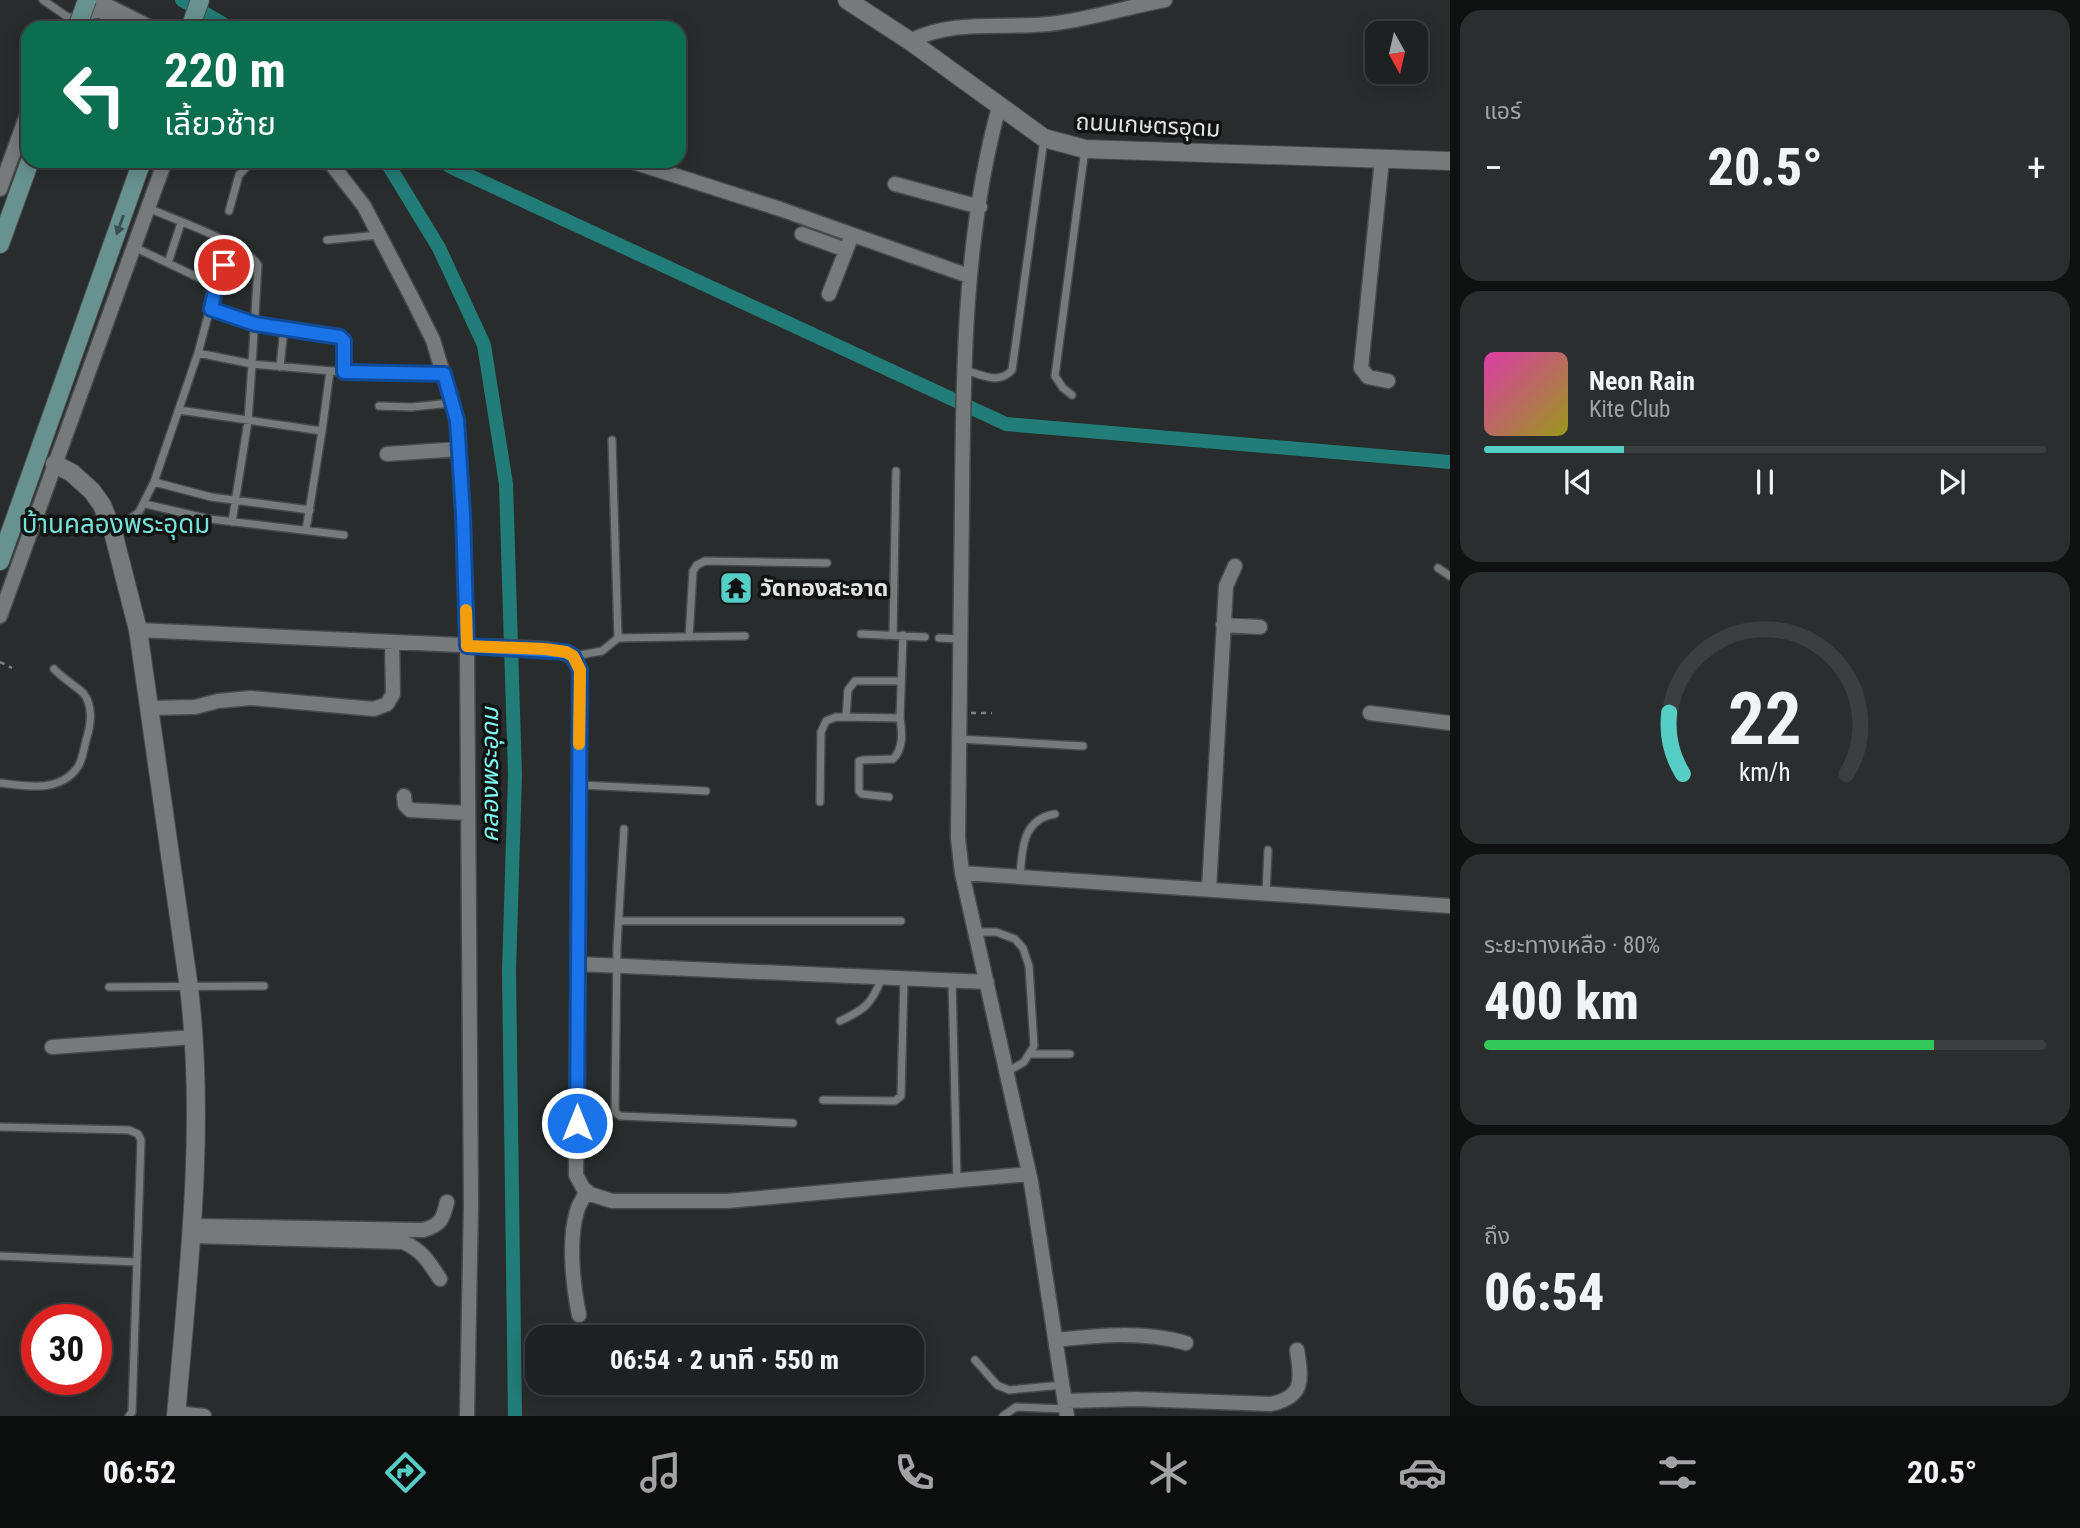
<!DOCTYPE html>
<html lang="th">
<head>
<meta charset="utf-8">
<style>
  :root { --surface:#1e2121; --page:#2b2e2e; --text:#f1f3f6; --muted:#a1a3a5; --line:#3c3e3f; --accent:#55cec5 }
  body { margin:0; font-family:"Roboto Condensed","Noto Sans Thai",sans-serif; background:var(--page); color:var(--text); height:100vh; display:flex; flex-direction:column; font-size:26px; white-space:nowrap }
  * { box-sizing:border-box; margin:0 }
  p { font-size:23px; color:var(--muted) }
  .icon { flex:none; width:38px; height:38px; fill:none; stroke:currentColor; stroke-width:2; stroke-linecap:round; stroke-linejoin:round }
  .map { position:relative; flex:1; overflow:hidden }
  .panel { display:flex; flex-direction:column; gap:10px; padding:10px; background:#101212; width:630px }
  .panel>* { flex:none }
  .guide { position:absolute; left:21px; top:21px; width:665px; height:147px; border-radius:21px; box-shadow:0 4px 18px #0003,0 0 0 2px var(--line); background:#0b6e4f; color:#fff; overflow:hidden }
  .needle { width:46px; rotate:172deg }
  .buttons { position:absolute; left:1365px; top:21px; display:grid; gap:14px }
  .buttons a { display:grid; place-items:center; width:63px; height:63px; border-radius:14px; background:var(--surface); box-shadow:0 4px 18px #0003,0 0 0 2px var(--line); font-size:35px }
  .speed { position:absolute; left:21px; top:1304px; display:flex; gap:14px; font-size:35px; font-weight:700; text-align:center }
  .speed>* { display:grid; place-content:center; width:91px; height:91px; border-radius:50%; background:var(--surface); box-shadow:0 4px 18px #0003,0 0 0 2px var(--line); line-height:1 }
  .speed .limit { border:10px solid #d22; background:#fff; color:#111 }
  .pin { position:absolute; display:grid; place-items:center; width:60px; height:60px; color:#fff; margin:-30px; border:4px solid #fff; border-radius:50%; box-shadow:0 2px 7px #0007 }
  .me { position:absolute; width:77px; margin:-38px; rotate:0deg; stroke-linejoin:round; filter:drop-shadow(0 0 5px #0008) }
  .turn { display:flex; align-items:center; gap:24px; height:147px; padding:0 28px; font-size:32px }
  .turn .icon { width:91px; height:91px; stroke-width:2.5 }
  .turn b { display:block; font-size:49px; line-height:60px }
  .big { font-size:52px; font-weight:800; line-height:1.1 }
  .panel .tile { flex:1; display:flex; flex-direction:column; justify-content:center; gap:10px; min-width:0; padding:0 24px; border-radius:21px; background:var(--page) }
  .panel .dial { align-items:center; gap:0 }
  .dial svg { height:182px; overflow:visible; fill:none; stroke:var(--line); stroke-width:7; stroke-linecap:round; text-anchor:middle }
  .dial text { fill:var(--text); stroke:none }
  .song { display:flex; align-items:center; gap:21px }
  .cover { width:84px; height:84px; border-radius:10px; background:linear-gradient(135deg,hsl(320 70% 55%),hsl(60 70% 35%)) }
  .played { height:7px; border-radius:4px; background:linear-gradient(90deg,var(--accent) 25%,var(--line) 25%) }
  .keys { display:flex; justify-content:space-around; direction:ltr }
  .heat { display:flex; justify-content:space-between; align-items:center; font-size:38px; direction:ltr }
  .charge { height:10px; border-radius:5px; background:linear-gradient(90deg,#34c759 80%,var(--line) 0) }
  .trip { position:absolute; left:525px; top:1325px; width:399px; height:70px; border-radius:21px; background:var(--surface); box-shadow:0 4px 18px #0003,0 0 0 2px var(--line); font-weight:800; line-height:70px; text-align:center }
  .menu { display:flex; height:112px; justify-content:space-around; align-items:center; background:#0c0d0d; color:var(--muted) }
  .menu .icon { width:49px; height:49px }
  .menu .active { color:var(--accent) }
  .menu b { font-size:32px; color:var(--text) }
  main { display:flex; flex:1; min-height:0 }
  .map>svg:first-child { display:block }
</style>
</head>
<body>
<main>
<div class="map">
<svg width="1450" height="1416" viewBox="0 0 1450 1416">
  <rect width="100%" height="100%" fill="#282c2c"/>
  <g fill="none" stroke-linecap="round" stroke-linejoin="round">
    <!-- canal -->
    <path stroke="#227c77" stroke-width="14" d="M182,0L230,28
      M386,161L439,248L484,345L506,484L515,775L509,971L515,1416
      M442,161L453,168L1006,424L1450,462"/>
    <defs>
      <path id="service" d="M43,0L72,20
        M148,208C173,219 246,244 258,265L252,364L198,353
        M229,211L239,175L252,161
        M327,240L379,235
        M134,247L216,286
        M168,263L181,223
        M211,309L255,324L340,337L344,341V372
        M280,367L284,328
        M965,370C982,375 999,385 1012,370L1044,139
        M1072,395L1063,388L1055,376L1085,149
        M379,406L412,407L451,403
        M179,410L322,431L306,530
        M322,431L330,371
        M154,482L211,497L310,510
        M145,504L210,519L344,535
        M232,522L248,421L252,364L344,372L444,374
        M113,532L139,512L154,482L198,353L216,286L232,244
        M1438,568L1450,576
        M861,634L925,637
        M893,635L896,471
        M689,637L693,571L697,565L705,561L827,563
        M618,638L745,636
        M939,638L960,639
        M574,656L602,651L618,638L612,440
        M846,717L848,690L855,681H900
        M959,739L1083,746
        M0,783C25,786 59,793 77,768C83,761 84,746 87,737C91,724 93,706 84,694C79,688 62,678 54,669
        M580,785L706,791
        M889,797L862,794L859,791V761L863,760L893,759C904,748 902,732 900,718
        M820,802L821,732L826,721L836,717L900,718L903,635
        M624,829L617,946L615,1112L620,1116L793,1123
        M1020,877C1022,850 1022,819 1055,814
        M1266,893L1268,850
        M619,921H901
        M975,932H996L1015,939L1023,948L1029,966L1034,1046L1024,1062L1007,1072
        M952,981L957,1180
        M109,987L264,986
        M840,1021C866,1009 871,1004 882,978
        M1029,1054H1070
        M823,1100L895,1101L901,1096L904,978
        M0,1127L129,1130L138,1134L141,1140L132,1412L129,1416
        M0,1256L137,1262
        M975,1360L997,1385L1009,1390L1063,1385
        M1003,1416L1016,1407L1066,1409"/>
      <path id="minor" d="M96,0L152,28
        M63,28C74,18 85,13 99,10L131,28
        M910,41C953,19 1002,29 1049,24C1089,20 1126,7 1165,0
        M999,107C964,233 963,373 962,503C961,615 959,727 958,838L962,873L1031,1182L1067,1416
        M1382,159L1361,368L1368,377L1388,381
        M329,161L364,206L412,298L433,340L457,420L463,514L467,646L471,1204L467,1416
        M630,161L780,209L969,276
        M895,184L980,207
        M0,189L28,112
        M802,234L846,250
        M829,294L852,235
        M387,454L459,449
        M0,616L165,161
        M1223,625L1260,627
        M138,630L545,649C563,652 574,652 580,670L576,1175L583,1188L590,1194L612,1201H727L1029,1174
        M150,708L195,707L218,701L251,698L374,709L387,704L393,694L392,642
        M1370,713L1450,723
        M404,796L405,805L410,810L467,813
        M962,873L1450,906
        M1209,889L1226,586L1235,566
        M578,964L987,982
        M52,1047L195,1037
        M192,1226L423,1230C441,1225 443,1219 447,1202
        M192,1236L403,1242C422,1250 429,1262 440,1279
        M579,1315C573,1285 568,1241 577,1211C579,1204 584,1197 587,1191
        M1056,1340C1101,1335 1142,1331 1186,1343
        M1066,1401L1136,1399L1271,1404C1304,1397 1302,1380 1297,1350
        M176,1413L204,1416"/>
      <path id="tertiary" d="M847,0L910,41L1044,138L1085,149L1450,161
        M55,464L72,473L92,491L102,505L113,532L138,630L189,988C206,1128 188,1276 176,1416"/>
      <path id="secondary" d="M190,28L200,0
        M0,244L30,161
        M0,561L142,161"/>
    </defs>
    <!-- service casing -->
    <use href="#service" stroke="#484a4a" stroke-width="10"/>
    <!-- minor casing -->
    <use href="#minor" stroke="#484a4a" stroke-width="17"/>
    <!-- tertiary casing -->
    <use href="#tertiary" stroke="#484a4a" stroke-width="20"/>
    <!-- secondary casing -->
    <use href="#secondary" stroke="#484a4a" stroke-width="20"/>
    <!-- path -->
    <path stroke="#7e8181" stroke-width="2.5" stroke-dasharray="5 5" stroke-linecap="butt" d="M0,662L12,668
      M971,713H992"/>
    <!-- service -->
    <use href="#service" stroke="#767a7a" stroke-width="7"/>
    <!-- minor -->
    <use href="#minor" stroke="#767a7a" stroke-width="14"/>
    <!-- tertiary -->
    <use href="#tertiary" stroke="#767a7a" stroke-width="18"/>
    <!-- secondary -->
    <use href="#secondary" stroke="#679290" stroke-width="18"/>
    <defs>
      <path id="secondary-bridge" d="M77,28L87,0"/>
    </defs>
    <!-- secondary-bridge casing -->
    <use href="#secondary-bridge" stroke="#484a4a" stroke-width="20" stroke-linecap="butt"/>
    <!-- secondary-bridge -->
    <use href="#secondary-bridge" stroke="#679290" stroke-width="18"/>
  </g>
  <!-- one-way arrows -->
  <defs><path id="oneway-solid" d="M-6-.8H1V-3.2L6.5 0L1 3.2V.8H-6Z" transform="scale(1.75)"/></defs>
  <use fill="#384d4c" href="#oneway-solid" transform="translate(120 225) rotate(110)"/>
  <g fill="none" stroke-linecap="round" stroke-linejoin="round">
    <defs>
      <path id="route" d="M224,265L216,286L211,309L255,324L340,337L344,341V372L444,374L457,420L463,514L467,646L566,652L573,656L580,670L577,1123"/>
    </defs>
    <!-- route casing -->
    <use href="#route" stroke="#114b97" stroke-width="18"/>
    <!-- route -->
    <use href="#route" stroke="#1a73e8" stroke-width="12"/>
    <!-- slow -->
    <path stroke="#f59e0b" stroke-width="12" d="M466,610L467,646L545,649L566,652L573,656L580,670L579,744"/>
  </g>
  <!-- icons -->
  <defs>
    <symbol id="temple-square" viewBox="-11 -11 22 22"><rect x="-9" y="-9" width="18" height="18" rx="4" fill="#55cec5" stroke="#121414"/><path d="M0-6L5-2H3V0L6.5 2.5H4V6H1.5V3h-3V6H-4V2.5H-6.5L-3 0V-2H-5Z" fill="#111"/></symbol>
  </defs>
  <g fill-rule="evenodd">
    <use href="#temple-square" x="717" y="569" width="38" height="38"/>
  </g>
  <g text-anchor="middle" stroke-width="7" stroke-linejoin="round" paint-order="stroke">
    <!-- street labels -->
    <g font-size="23" fill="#e3e5e5" stroke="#121414">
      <text transform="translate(1148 125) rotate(3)" y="8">ถนนเกษตรอุดม</text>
    </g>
    <!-- poi labels -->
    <g font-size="23" font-weight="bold" fill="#e3e5e5" stroke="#121414" text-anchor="start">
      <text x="760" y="596">วัดทองสะอาด</text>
    </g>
    <!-- water labels -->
    <g font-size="24" font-style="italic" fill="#7efaf1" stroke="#121414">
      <text transform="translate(490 775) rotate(-90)" y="8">คลองพระอุดม</text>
    </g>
    <!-- quarter labels -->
    <g font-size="26" fill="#77e2da" stroke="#121414">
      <text x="116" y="533">บ้านคลองพระอุดม</text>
    </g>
  </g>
</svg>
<div class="buttons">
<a><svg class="needle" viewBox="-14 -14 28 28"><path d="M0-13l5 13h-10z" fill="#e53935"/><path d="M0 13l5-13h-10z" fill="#a1a3a5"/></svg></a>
</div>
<div class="speed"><div class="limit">30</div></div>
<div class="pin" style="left:224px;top:265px;background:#d93025"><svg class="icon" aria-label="arrive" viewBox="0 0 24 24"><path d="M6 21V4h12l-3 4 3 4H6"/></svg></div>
<svg class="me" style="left:577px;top:1123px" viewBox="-20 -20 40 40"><circle r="17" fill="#1a73e8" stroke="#fff" stroke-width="3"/><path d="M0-11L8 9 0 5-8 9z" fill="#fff"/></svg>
<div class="trip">06:54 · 2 นาที · 550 m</div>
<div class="guide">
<div class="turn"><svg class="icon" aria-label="left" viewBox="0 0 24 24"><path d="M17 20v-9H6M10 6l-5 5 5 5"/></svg><div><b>220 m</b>เลี้ยวซ้าย</div></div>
</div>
</div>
<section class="panel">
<div class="tile"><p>แอร์</p>
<div class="heat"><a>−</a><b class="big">20.5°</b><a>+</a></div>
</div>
<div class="tile">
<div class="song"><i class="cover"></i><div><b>Neon Rain</b><p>Kite Club</p></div></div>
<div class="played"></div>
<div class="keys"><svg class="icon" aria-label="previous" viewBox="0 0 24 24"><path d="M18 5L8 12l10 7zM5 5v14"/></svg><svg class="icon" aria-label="pause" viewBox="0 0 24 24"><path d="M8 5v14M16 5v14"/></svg><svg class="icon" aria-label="next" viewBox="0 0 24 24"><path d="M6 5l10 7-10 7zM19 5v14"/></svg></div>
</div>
<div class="tile dial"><svg viewBox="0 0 100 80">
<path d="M14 69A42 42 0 1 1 86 69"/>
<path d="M14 69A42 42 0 0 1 8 42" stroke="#55cec5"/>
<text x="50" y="56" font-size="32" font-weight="700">22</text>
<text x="50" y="72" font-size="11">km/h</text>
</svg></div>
<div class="tile"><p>ระยะทางเหลือ · 80%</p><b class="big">400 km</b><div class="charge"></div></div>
<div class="tile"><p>ถึง</p><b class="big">06:54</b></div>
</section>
</main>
<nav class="menu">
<b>06:52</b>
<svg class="icon active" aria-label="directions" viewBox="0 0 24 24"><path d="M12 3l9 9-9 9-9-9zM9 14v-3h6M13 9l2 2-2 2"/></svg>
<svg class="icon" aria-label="music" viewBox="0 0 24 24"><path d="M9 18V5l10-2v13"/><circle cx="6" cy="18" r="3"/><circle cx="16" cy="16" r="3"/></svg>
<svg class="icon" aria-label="phone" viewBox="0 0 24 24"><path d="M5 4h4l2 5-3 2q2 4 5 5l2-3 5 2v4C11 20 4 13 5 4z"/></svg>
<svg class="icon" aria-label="climate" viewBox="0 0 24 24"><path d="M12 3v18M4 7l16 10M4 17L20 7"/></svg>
<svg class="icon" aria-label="car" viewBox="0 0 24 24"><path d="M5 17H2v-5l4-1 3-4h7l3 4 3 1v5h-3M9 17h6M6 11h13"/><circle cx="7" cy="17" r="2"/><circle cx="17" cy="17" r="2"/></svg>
<svg class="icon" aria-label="filters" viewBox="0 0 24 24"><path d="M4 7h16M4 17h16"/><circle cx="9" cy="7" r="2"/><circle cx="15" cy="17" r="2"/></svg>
<b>20.5°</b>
</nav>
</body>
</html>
